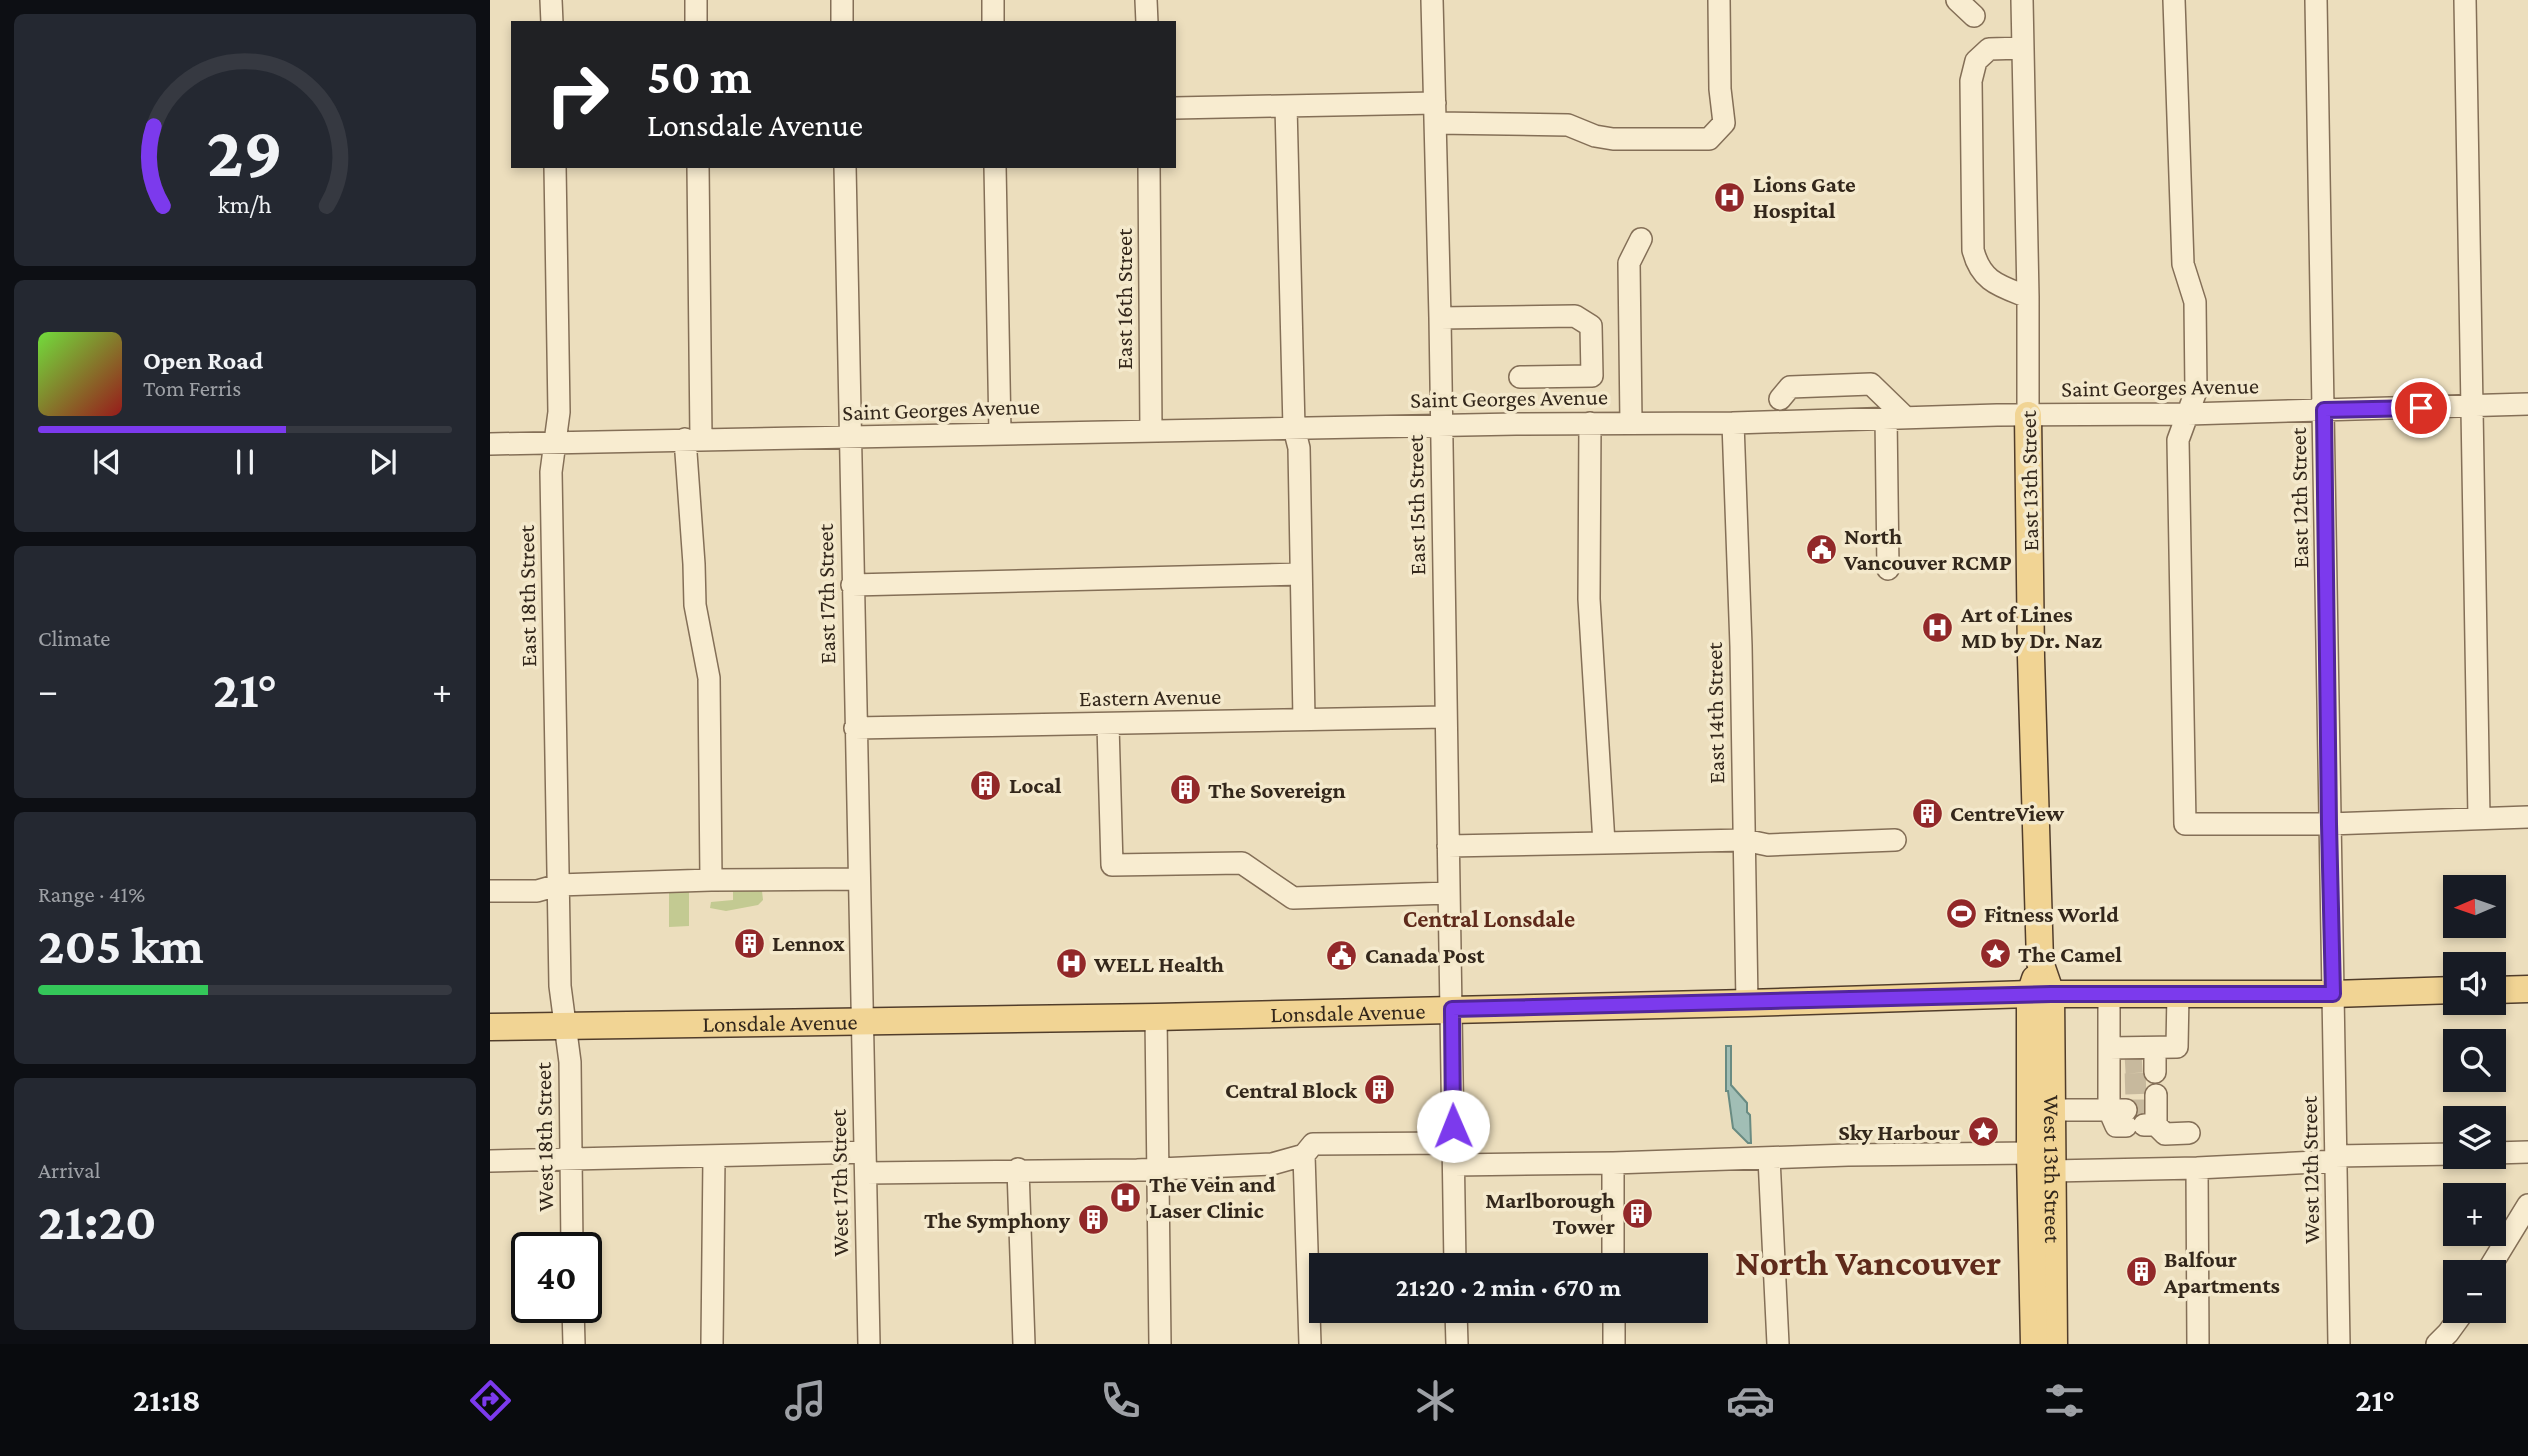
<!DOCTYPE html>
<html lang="en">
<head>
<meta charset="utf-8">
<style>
  :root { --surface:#171b24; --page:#242831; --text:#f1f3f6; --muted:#9ea1a6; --line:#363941; --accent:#7c3aed }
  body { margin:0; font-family:"Crimson Pro",serif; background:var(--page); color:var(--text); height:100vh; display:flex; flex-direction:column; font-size:26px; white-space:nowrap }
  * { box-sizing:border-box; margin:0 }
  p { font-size:23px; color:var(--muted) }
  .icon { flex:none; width:38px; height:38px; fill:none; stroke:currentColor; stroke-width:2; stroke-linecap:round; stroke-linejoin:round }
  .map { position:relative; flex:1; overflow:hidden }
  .sheet { display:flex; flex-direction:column; gap:14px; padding:14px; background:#0d0f14; width:490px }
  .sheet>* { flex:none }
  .guide { position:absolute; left:21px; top:21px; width:665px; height:147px; border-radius:0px; box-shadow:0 4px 10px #0003; background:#202124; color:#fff; overflow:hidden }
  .needle { width:46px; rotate:268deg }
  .tools { position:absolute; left:1953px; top:875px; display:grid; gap:14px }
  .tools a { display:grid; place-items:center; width:63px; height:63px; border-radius:0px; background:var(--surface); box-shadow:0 4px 10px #0003; font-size:35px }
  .speed { position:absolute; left:21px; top:1232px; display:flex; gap:14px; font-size:35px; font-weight:700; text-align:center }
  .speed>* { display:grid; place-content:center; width:91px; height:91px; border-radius:50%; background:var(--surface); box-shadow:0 4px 10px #0003; line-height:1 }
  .speed .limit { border:4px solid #111; border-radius:10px; background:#fff; color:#111 }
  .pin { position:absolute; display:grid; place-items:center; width:60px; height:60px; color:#fff; margin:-30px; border:4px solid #fff; border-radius:50%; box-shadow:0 2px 7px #0007 }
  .me { position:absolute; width:77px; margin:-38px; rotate:359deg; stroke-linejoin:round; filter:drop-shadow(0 0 5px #0008) }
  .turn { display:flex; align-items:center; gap:24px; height:147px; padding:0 21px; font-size:32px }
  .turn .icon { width:91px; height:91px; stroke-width:2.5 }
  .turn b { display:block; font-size:49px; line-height:60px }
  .big { font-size:52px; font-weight:700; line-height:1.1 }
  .sheet .card { flex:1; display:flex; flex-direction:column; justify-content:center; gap:10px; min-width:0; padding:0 24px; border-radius:10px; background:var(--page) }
  .sheet .dial { align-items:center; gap:0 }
  .dial svg { height:182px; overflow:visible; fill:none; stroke:var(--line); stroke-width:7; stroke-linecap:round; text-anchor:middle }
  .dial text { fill:var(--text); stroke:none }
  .song { display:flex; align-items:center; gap:21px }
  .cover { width:84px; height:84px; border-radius:10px; background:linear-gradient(135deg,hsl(100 70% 55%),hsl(0 70% 35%)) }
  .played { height:7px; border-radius:4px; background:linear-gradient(90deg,var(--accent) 60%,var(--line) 60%) }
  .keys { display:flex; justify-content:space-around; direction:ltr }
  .heat { display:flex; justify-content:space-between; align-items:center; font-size:38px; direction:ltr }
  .charge { height:10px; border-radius:5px; background:linear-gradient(90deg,#34c759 41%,var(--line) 0) }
  .trip { position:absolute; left:819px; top:1253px; width:399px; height:70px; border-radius:0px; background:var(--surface); box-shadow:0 4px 10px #0003; font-weight:700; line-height:70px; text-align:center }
  .dock { display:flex; height:112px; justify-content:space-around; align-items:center; background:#090b0e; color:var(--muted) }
  .dock .icon { width:49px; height:49px }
  .dock .active { color:var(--accent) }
  .dock b { font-size:32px; color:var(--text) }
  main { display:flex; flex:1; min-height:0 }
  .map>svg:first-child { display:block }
</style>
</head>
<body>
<main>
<section class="sheet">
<div class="card dial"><svg viewBox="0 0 100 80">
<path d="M14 69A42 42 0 1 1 86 69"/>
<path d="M14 69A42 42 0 0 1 10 34" stroke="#7c3aed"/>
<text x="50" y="56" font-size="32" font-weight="700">29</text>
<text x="50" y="72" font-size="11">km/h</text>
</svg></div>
<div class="card">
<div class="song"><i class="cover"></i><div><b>Open Road</b><p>Tom Ferris</p></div></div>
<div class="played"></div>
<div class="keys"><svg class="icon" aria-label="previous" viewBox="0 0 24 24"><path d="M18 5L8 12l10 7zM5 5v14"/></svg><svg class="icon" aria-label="pause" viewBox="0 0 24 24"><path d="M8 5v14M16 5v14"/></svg><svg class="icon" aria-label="next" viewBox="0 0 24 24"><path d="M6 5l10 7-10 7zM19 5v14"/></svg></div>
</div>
<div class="card"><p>Climate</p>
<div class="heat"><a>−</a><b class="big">21°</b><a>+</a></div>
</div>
<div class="card"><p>Range · 41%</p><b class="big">205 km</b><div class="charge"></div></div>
<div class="card"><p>Arrival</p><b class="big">21:20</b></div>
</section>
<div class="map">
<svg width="2038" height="1344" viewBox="0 0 2038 1344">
  <rect width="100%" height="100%" fill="#ecdebd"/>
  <!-- green -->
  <path fill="#c3ca92" d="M199,891V926L179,927V892Z
    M243,891H272L273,900L268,905L236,911L220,908L221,902L243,900Z"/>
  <!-- water -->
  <path fill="#a1beb5" stroke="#698b82" stroke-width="2" d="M1236,1046H1241V1085L1257,1103V1112L1260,1115L1261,1143H1258L1243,1128L1238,1091H1236Z"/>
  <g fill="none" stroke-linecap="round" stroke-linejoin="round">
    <!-- minor-tunnel -->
    <path stroke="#c7b99d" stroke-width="21" stroke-dasharray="21 10" stroke-linecap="butt" d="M1635,1063L1652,1062
      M1635,1084L1665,1083
      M1636,1110H1654"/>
    <defs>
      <path id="minor" d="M61,0L62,23
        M206,0V23
        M352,0V23
        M503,0V23
        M656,0L657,23
        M942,0L950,318L965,1265
        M1467,0L1484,16
        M1532,0L1538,297V415
        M1684,0L1693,264L1705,302L1706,391L1688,440L1695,824H1839L2038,817
        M1826,0L1849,1344
        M1975,0L1989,818
        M1533,48L1499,49L1486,61L1481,81L1483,250C1491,282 1510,286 1538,297
        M796,106L804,428L809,448L814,719
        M684,108L945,103
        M946,123L1078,125L1105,136L1123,139H1219L1234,123L1230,89L1229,0
        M65,166L69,412L61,472L70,986L80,1062L82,1248
        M208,166L211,439
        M355,166L379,1344
        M505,166L510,433
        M659,166L661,431
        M950,318L1085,316L1101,326L1102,376L1030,377
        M1290,399L1300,387L1381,384L1415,417
        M1396,417L1398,569
        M1100,423L1099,599L1114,843L1254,840L1278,845L1405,840
        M1141,423L1139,263L1151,239
        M1243,423L1251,646L1257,1003
        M195,439L204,564L205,605L219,678L221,880L368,879
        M0,444L1026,424L1243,423L1507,415L1698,414L2038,404
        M362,585L811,574
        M618,725L622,865L752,863L803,898L959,893
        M365,728L955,717
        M958,846L1114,843
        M0,891H47L68,885L221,880
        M666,1017L670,1344
        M1619,1048L1687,1047L1688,994
        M1665,1072V1048
        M1561,1110H1619V993
        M1654,1125H1666V1095
        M1666,1125L1675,1134L1699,1133
        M1636,1126H1626L1619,1110H1636
        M2004,1153L2038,1152
        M814,1155L820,1344
        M1845,1156L1965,1154
        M1279,1158L1288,1344
        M0,1161L375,1152
        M1123,1163V1265
        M964,1165L1123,1163L1358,1155L1540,1153
        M1707,1168L1708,1344
        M528,1169L534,1344
        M1562,1171L1707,1168L1846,1161
        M376,1173L647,1170L782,1164L814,1155L823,1144L963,1143
        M1997,1272L2038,1205
        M83,1307L84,1344
        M966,1311L967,1344
        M1124,1311V1344
        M222,1344L224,1157
        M1947,1344L1958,1333L1974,1311"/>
      <g id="major">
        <path id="s1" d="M1538,415L1541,657L1550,962L1561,994L1564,1344"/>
        <path d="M2004,990L2038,989"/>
        <path id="s2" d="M0,1027L666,1017L1257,1003L1540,994H1843L1965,990"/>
        <path d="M1544,1344L1540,1153V994L1545,979"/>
      </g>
    </defs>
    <!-- minor casing -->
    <use href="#minor" stroke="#846f57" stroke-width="24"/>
    <!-- major casing -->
    <use href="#major" stroke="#513d2b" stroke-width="29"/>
    <!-- minor -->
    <use href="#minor" stroke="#f8ecd0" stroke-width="21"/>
    <!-- major -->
    <use href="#major" stroke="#f1d494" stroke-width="26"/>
  </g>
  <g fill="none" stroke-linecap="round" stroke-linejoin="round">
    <defs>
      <path id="route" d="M963,1126L962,1009L1561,994H1843L1839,824L1834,410L1931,408"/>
    </defs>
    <!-- route casing -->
    <use href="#route" stroke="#51269a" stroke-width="18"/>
    <!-- route -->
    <use href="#route" stroke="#7c3aed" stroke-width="12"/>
  </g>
  <!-- icons -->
  <defs>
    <symbol id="hospital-disc" viewBox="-11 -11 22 22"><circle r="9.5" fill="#922829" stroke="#f4e9cc"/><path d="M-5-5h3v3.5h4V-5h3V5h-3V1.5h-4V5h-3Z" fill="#fff"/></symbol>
    <symbol id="civic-disc" viewBox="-11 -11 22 22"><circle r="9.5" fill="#922829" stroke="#f4e9cc"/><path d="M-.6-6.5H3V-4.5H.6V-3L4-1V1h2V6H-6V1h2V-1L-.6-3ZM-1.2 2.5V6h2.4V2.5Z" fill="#fff"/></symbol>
    <symbol id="building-disc" viewBox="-11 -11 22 22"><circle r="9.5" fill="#922829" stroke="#f4e9cc"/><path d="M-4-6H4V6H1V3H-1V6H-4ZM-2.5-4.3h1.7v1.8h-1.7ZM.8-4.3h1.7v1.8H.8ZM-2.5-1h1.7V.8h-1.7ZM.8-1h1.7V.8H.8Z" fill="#fff"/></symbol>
    <symbol id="stadium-disc" viewBox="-11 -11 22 22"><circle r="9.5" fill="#922829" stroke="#f4e9cc"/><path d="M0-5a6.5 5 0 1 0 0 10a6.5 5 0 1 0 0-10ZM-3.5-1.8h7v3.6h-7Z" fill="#fff"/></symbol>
    <symbol id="sight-disc" viewBox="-11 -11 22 22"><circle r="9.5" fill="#922829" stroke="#f4e9cc"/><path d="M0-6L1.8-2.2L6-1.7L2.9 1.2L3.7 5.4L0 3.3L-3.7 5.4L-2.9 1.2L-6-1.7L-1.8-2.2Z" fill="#fff"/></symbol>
  </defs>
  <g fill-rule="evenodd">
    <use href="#hospital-disc" x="1222" y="180" width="35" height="35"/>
    <use href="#civic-disc" x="1314" y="532" width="35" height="35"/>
    <use href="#hospital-disc" x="1430" y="610" width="35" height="35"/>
    <use href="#building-disc" x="478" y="768" width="35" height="35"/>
    <use href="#building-disc" x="678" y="772" width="35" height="35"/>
    <use href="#building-disc" x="1420" y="796" width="35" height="35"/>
    <use href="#stadium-disc" x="1454" y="896" width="35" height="35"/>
    <use href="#building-disc" x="242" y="926" width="35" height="35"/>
    <use href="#sight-disc" x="1488" y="936" width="35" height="35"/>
    <use href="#civic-disc" x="834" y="938" width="35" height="35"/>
    <use href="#hospital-disc" x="564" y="946" width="35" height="35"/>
    <use href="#building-disc" x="872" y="1072" width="35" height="35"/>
    <use href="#sight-disc" x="1476" y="1114" width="35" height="35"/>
    <use href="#hospital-disc" x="618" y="1180" width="35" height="35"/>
    <use href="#building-disc" x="1130" y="1196" width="35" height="35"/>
    <use href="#building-disc" x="586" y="1202" width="35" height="35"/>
    <use href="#building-disc" x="1634" y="1254" width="35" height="35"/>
  </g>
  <g text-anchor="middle" stroke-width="7" stroke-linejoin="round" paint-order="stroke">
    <!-- poi labels -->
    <g font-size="23" font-weight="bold" fill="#33271b" stroke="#f4e9cc" text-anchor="start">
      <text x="1263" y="192">Lions Gate<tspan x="1263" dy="26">Hospital</tspan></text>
      <text x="1354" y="544">North<tspan x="1354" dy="26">Vancouver RCMP</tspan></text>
      <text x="1471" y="622">Art of Lines<tspan x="1471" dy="26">MD by Dr. Naz</tspan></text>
      <text x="519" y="793">Local</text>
      <text x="718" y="798">The Sovereign</text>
      <text x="1460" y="821">CentreView</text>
      <text x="1494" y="922">Fitness World</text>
      <text x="282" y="951">Lennox</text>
      <text x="1528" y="962">The Camel</text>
      <text x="875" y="963">Canada Post</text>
      <text x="604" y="972">WELL Health</text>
      <text x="867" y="1098" text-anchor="end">Central Block</text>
      <text x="1470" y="1140" text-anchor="end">Sky Harbour</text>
      <text x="659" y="1192">The Vein and<tspan x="659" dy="26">Laser Clinic</tspan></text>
      <text x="1125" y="1208" text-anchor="end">Marlborough<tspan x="1125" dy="26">Tower</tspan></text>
      <text x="580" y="1228" text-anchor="end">The Symphony</text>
      <text x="1674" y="1267">Balfour<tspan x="1674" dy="26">Apartments</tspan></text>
    </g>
    <!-- street labels -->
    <g font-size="23" fill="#33271b" stroke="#f4e9cc">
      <text transform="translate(634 299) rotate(-90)" y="8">East 16th Street</text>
      <text transform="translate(1670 387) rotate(-1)" y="8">Saint Georges Avenue</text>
      <text transform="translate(1019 398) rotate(-1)" y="8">Saint Georges Avenue</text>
      <text transform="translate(451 409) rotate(-2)" y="8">Saint Georges Avenue</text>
      <text transform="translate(1539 481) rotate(-91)" y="8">East 13th Street</text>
      <text transform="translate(1809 498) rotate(-91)" y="8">East 12th Street</text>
      <text transform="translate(926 505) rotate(-91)" y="8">East 15th Street</text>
      <text transform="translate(336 594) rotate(-91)" y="8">East 17th Street</text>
      <text transform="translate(37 596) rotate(-91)" y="8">East 18th Street</text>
      <text transform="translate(660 697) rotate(-1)" y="8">Eastern Avenue</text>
      <text transform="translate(1225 713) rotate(-91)" y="8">East 14th Street</text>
      <text dy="8" stroke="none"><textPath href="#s2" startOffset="858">Lonsdale Avenue</textPath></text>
      <text dy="8" stroke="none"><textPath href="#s2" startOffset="290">Lonsdale Avenue</textPath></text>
      <text transform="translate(54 1137) rotate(-91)" y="8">West 18th Street</text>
      <text dy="8" stroke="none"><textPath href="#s1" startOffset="756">West 13th Street</textPath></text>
      <text transform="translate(1820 1170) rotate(-91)" y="8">West 12th Street</text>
      <text transform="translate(349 1183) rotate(-91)" y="8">West 17th Street</text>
    </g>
    <!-- neighbourhood labels -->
    <g font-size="24" font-weight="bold" fill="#5f2a1b" stroke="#f4e9cc">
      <text x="999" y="927">Central Lonsdale</text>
    </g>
    <!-- town labels -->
    <g font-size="37" font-weight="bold" fill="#5f2a1b" stroke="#f4e9cc">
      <text x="1378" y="1275">North Vancouver</text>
    </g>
  </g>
</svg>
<div class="tools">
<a><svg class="needle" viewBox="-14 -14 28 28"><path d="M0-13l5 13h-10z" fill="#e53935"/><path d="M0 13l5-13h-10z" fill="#9ea1a6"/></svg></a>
<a><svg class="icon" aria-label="sound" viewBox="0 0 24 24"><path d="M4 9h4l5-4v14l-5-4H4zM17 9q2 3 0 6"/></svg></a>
<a><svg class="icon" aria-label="search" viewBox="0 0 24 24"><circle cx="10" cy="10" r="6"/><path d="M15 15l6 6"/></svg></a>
<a><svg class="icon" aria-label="layers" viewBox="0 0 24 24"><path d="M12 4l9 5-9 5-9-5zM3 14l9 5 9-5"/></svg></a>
<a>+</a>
<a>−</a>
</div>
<div class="speed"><div class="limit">40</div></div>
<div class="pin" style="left:1931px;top:408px;background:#d93025"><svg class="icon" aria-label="arrive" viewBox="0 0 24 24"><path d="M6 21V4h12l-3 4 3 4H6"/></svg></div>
<svg class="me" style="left:963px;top:1126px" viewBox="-20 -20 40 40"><circle r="19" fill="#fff"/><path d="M0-13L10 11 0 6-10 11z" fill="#7c3aed"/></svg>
<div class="trip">21:20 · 2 min · 670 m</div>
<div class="guide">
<div class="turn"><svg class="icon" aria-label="right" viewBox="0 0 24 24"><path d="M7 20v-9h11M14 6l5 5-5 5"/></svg><div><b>50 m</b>Lonsdale Avenue</div></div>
</div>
</div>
</main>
<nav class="dock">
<b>21:18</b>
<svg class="icon active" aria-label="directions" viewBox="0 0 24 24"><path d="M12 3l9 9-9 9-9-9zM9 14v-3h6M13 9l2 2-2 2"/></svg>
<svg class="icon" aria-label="music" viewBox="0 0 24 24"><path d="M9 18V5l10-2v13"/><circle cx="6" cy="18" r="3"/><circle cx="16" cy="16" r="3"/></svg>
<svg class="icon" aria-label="phone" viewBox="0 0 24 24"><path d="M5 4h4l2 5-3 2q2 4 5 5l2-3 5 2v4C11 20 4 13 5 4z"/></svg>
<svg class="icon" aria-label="climate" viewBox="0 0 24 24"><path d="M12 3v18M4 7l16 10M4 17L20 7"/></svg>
<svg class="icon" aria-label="car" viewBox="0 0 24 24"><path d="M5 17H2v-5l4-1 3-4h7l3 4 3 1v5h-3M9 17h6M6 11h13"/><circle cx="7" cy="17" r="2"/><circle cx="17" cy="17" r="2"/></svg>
<svg class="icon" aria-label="filters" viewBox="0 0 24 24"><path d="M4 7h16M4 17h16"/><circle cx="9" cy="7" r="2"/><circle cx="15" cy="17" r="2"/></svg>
<b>21°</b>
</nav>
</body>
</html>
